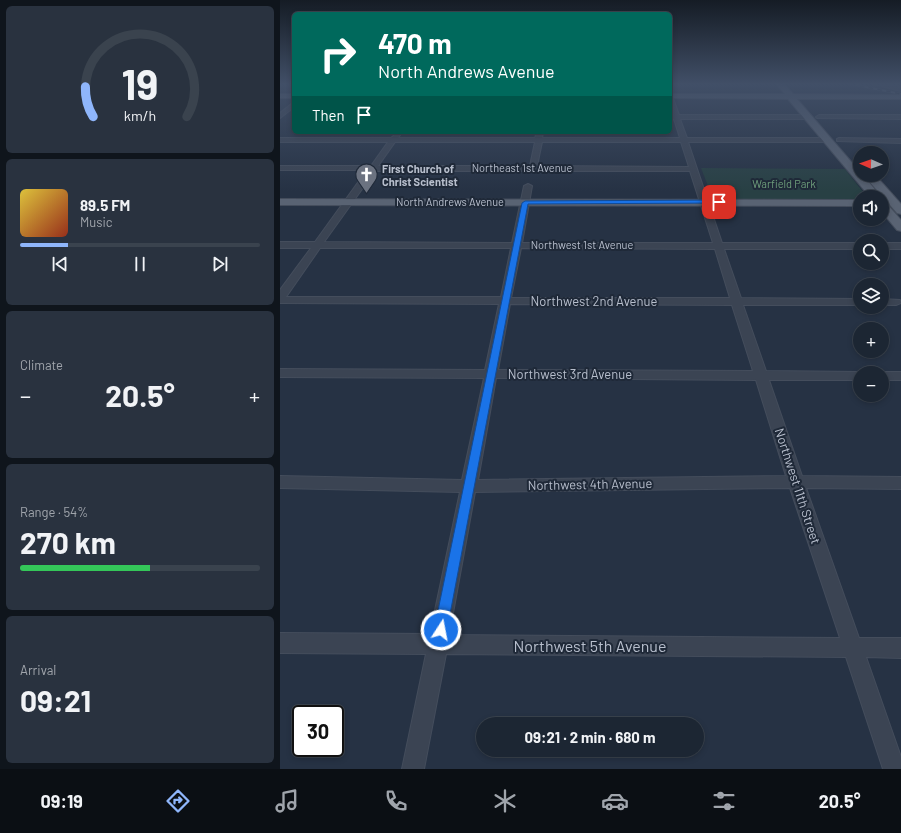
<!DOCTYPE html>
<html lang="en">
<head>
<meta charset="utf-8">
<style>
  :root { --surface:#1c2633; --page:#29323f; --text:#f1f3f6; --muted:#a0a5ac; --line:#3a434e; --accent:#8fb6fb }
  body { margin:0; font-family:Barlow,sans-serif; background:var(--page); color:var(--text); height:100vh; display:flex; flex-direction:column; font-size:15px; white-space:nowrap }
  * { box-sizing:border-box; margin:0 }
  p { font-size:13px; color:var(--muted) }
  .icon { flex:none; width:22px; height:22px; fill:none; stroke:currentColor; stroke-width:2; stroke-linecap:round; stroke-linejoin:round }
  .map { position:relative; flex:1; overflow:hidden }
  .side { display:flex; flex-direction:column; gap:6px; padding:6px; background:#0f151c; width:280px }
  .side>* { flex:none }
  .guide { position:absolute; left:12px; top:12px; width:380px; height:122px; border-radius:6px; box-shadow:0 2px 6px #0003,0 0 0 1px var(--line); background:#00695c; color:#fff; overflow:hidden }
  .needle { width:26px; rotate:272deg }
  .buttons { position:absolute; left:573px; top:146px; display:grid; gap:8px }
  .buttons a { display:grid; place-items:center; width:36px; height:36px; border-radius:50%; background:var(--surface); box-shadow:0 2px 6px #0003,0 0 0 1px var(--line); font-size:20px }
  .speed { position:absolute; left:12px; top:705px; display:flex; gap:8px; font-size:20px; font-weight:700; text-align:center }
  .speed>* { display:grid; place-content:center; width:52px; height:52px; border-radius:50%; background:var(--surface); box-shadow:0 2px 6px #0003,0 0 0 1px var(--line); line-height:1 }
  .speed .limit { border:2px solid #111; border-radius:6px; background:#fff; color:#111 }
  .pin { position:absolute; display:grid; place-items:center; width:34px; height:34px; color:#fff; margin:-17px; border-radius:8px; box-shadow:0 2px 6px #0006 }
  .me { position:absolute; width:44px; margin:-22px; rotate:11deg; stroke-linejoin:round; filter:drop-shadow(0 0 3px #0008) }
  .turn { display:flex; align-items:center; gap:14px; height:84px; padding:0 20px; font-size:18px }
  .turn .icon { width:52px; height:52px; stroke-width:2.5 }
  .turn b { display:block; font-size:28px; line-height:34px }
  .then { display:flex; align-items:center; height:38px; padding:0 20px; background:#0003; gap:8px; font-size:15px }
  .big { font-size:30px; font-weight:700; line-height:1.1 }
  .side .card { flex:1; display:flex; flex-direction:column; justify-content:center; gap:6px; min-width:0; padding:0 14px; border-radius:6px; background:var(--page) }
  .side .dial { align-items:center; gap:0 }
  .dial svg { height:104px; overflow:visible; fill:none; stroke:var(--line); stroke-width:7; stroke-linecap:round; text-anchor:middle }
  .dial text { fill:var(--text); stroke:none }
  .song { display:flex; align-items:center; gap:12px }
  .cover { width:48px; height:48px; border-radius:6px; background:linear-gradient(135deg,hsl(50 70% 55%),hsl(10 70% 35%)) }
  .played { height:4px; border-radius:2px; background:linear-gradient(90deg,var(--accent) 20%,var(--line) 20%) }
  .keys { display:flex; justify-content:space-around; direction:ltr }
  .heat { display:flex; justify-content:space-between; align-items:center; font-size:22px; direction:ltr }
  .charge { height:6px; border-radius:3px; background:linear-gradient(90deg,#34c759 54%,var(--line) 0) }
  .trip { position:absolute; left:196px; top:717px; width:228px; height:40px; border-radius:20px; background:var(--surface); box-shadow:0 2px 6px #0003,0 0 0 1px var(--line); font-weight:700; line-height:40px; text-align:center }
  .dock { display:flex; height:64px; justify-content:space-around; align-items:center; background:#0b0f14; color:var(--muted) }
  .dock .icon { width:28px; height:28px }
  .dock .selected { color:var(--accent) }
  .dock b { font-size:18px; color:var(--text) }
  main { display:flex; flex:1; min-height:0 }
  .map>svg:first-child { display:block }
</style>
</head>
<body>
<main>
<section class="side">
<div class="card dial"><svg viewBox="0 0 100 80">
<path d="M14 69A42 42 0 1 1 86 69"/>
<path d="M14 69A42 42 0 0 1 8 46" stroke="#8fb6fb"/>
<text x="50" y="56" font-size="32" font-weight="700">19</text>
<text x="50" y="72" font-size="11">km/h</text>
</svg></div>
<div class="card">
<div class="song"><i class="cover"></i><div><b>89.5 FM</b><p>Music</p></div></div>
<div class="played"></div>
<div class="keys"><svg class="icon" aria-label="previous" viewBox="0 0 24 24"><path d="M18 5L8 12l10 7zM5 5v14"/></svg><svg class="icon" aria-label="pause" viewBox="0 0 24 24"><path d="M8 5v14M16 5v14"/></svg><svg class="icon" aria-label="next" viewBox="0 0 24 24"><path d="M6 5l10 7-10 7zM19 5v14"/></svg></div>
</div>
<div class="card"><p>Climate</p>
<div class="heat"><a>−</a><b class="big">20.5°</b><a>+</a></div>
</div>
<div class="card"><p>Range · 54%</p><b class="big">270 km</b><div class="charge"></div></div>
<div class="card"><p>Arrival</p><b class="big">09:21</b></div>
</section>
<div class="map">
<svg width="621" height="769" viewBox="0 0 621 769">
  <rect width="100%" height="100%" fill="#263244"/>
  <!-- green -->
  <path fill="#284044" d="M421,168L565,169L587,197H580V199H433Z"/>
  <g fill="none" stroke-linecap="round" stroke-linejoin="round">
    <defs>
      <path id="minor" d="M594,84H604L621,87V91Z
        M390,96L393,98L399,115H528L531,117L528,119H400L407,138H548L551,140L548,142H408L442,243H580V249H444L461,298L580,299V305H463L486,371L580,372L585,373H580V380H489L522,476L621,477V489L526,488L579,638H621V658L586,657L621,757V769H603L566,657L166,654L144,769H122L146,654L0,653V633L150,634L180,492L0,488V476L182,480L204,378L0,377V369L205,370L219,304L0,303V290L31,248H0V242H35L87,170H0V166H91L108,142H0V138H111L117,133L120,135L118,138H255L257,132H263L262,138H400L394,119H390V115H392L390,107ZM115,142H255L250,166H98ZM262,142H401L409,167L257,166ZM95,171H410L433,243H242L252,186L248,184L244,186L232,243L44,242ZM40,248H231L221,297H6ZM241,248L435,249L450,298H231ZM230,304L452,305L473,371L218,370ZM216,378L476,380L506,476L198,480ZM510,488L560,638L169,635L195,492Z
        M14,102V107L0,118V113Z
        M539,115H621V119L537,118L536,117Z
        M559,138L621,139V143L557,141V139Z
        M602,243H621V249H602Z
        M602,299L620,300L621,303L616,305H602Z
        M602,372H621V380H602V373H597Z"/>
      <path id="major" d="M496,84H504L513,94L621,95V99H517L580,172V175H583L601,197H590L508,99L390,98V94H505Z
        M0,94H14V98H0Z
        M592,175L596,176L621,204V214L617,213L588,180L587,178L588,176Z
        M0,199L580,200V206L0,205Z
        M602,202L606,203L621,220V231L617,230L602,212Z"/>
    </defs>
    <!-- minor casing -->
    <use href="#minor" stroke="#444d5c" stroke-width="2"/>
    <!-- major casing -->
    <use href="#major" stroke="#444d5c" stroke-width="2"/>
    <!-- minor -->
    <use href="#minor" fill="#3b4453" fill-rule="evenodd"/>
    <!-- major -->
    <use href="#major" fill="#596373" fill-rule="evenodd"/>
    <defs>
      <path id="rail" d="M571,84L621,94"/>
    </defs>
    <!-- rail casing -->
    <use href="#rail" stroke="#5d687a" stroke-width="2"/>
    <!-- rail -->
    <use href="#rail" stroke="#1f2938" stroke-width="1.5" stroke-dasharray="4.5" stroke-linecap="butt"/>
  </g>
  <!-- sky -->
  <linearGradient id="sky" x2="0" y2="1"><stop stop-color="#151c25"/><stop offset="0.44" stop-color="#414f67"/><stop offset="1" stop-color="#414f67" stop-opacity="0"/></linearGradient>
  <rect width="621" height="191" fill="url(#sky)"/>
  <!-- route -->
  <path fill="#1a73e8" stroke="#114b97" d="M439,200L442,202L441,203L248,204L167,630L165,635L161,637L156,635L154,630L242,203L245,201Z"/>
  <!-- icons -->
  <defs>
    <symbol id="church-pin" viewBox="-11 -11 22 30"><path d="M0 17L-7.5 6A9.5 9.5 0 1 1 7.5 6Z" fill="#6b7280" stroke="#1f2938"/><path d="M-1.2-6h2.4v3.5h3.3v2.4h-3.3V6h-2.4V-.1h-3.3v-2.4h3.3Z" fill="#fff"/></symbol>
  </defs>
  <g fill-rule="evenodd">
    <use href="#church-pin" x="74" y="162" width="25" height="34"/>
  </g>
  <g text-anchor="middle" stroke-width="4" stroke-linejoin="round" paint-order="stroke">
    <!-- far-street labels -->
    <g font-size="11" fill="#b8bfcd" stroke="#1f2938">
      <text x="242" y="172">Northeast 1st Avenue</text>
      <text x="170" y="206">North Andrews Avenue</text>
      <text x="302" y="249">Northwest 1st Avenue</text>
    </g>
    <!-- far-poi labels -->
    <g font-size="11" font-weight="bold" fill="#b8bfcd" stroke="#1f2938" text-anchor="start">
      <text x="102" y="173">First Church of<tspan x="102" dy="13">Christ Scientist</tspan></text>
    </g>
    <!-- far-park labels -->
    <g font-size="11" fill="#6e9e7b" stroke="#1f2938">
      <text x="504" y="188">Warfield Park</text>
    </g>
    <!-- street labels -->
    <g font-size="13" fill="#b8bfcd" stroke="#1f2938">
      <text x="314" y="306">Northwest 2nd Avenue</text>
      <text x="290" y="379">Northwest 3rd Avenue</text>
      <text transform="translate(310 484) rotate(-1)" y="5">Northwest 4th Avenue</text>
      <text transform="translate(518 486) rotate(72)" y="5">Northwest 11th Street</text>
    </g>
    <!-- near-street labels -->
    <g font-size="16" fill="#b8bfcd" stroke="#1f2938">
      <text x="310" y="652">Northwest 5th Avenue</text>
    </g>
  </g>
</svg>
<div class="buttons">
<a><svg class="needle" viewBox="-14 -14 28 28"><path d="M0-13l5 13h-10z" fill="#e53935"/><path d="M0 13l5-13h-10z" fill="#a0a5ac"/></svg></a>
<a><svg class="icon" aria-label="sound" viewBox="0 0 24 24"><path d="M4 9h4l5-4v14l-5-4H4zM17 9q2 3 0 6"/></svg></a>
<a><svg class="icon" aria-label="search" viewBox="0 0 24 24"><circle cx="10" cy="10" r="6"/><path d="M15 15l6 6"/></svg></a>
<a><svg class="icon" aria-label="layers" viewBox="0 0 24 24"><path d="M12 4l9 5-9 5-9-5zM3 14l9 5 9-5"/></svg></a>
<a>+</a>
<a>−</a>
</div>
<div class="speed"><div class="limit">30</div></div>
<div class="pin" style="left:439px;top:202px;background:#d93025"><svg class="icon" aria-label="arrive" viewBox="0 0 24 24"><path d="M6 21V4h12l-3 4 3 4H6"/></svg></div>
<svg class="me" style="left:161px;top:630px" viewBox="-20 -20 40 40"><circle r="17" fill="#1a73e8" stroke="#fff" stroke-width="3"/><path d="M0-11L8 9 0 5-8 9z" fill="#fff"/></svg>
<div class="trip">09:21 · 2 min · 680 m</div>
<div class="guide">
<div class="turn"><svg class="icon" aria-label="right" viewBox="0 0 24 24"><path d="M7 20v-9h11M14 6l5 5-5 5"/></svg><div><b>470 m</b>North Andrews Avenue</div></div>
<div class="then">Then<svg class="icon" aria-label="arrive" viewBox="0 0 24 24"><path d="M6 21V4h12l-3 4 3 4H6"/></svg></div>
</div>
</div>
</main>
<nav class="dock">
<b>09:19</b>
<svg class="icon selected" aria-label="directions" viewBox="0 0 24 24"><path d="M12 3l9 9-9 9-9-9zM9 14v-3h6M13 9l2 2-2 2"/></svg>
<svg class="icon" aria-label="music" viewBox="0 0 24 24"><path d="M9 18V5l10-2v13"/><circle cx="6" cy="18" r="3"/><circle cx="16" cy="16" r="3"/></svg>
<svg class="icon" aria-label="phone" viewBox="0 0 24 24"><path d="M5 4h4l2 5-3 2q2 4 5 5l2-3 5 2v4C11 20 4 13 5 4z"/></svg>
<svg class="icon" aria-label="climate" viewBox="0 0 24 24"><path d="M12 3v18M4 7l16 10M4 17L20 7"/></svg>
<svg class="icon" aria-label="car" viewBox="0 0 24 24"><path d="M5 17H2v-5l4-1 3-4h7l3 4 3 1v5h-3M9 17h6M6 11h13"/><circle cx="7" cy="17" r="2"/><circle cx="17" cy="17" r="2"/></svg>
<svg class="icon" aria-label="filters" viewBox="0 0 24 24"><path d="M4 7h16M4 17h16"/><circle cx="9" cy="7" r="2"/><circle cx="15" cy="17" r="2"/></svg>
<b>20.5°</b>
</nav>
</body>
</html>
